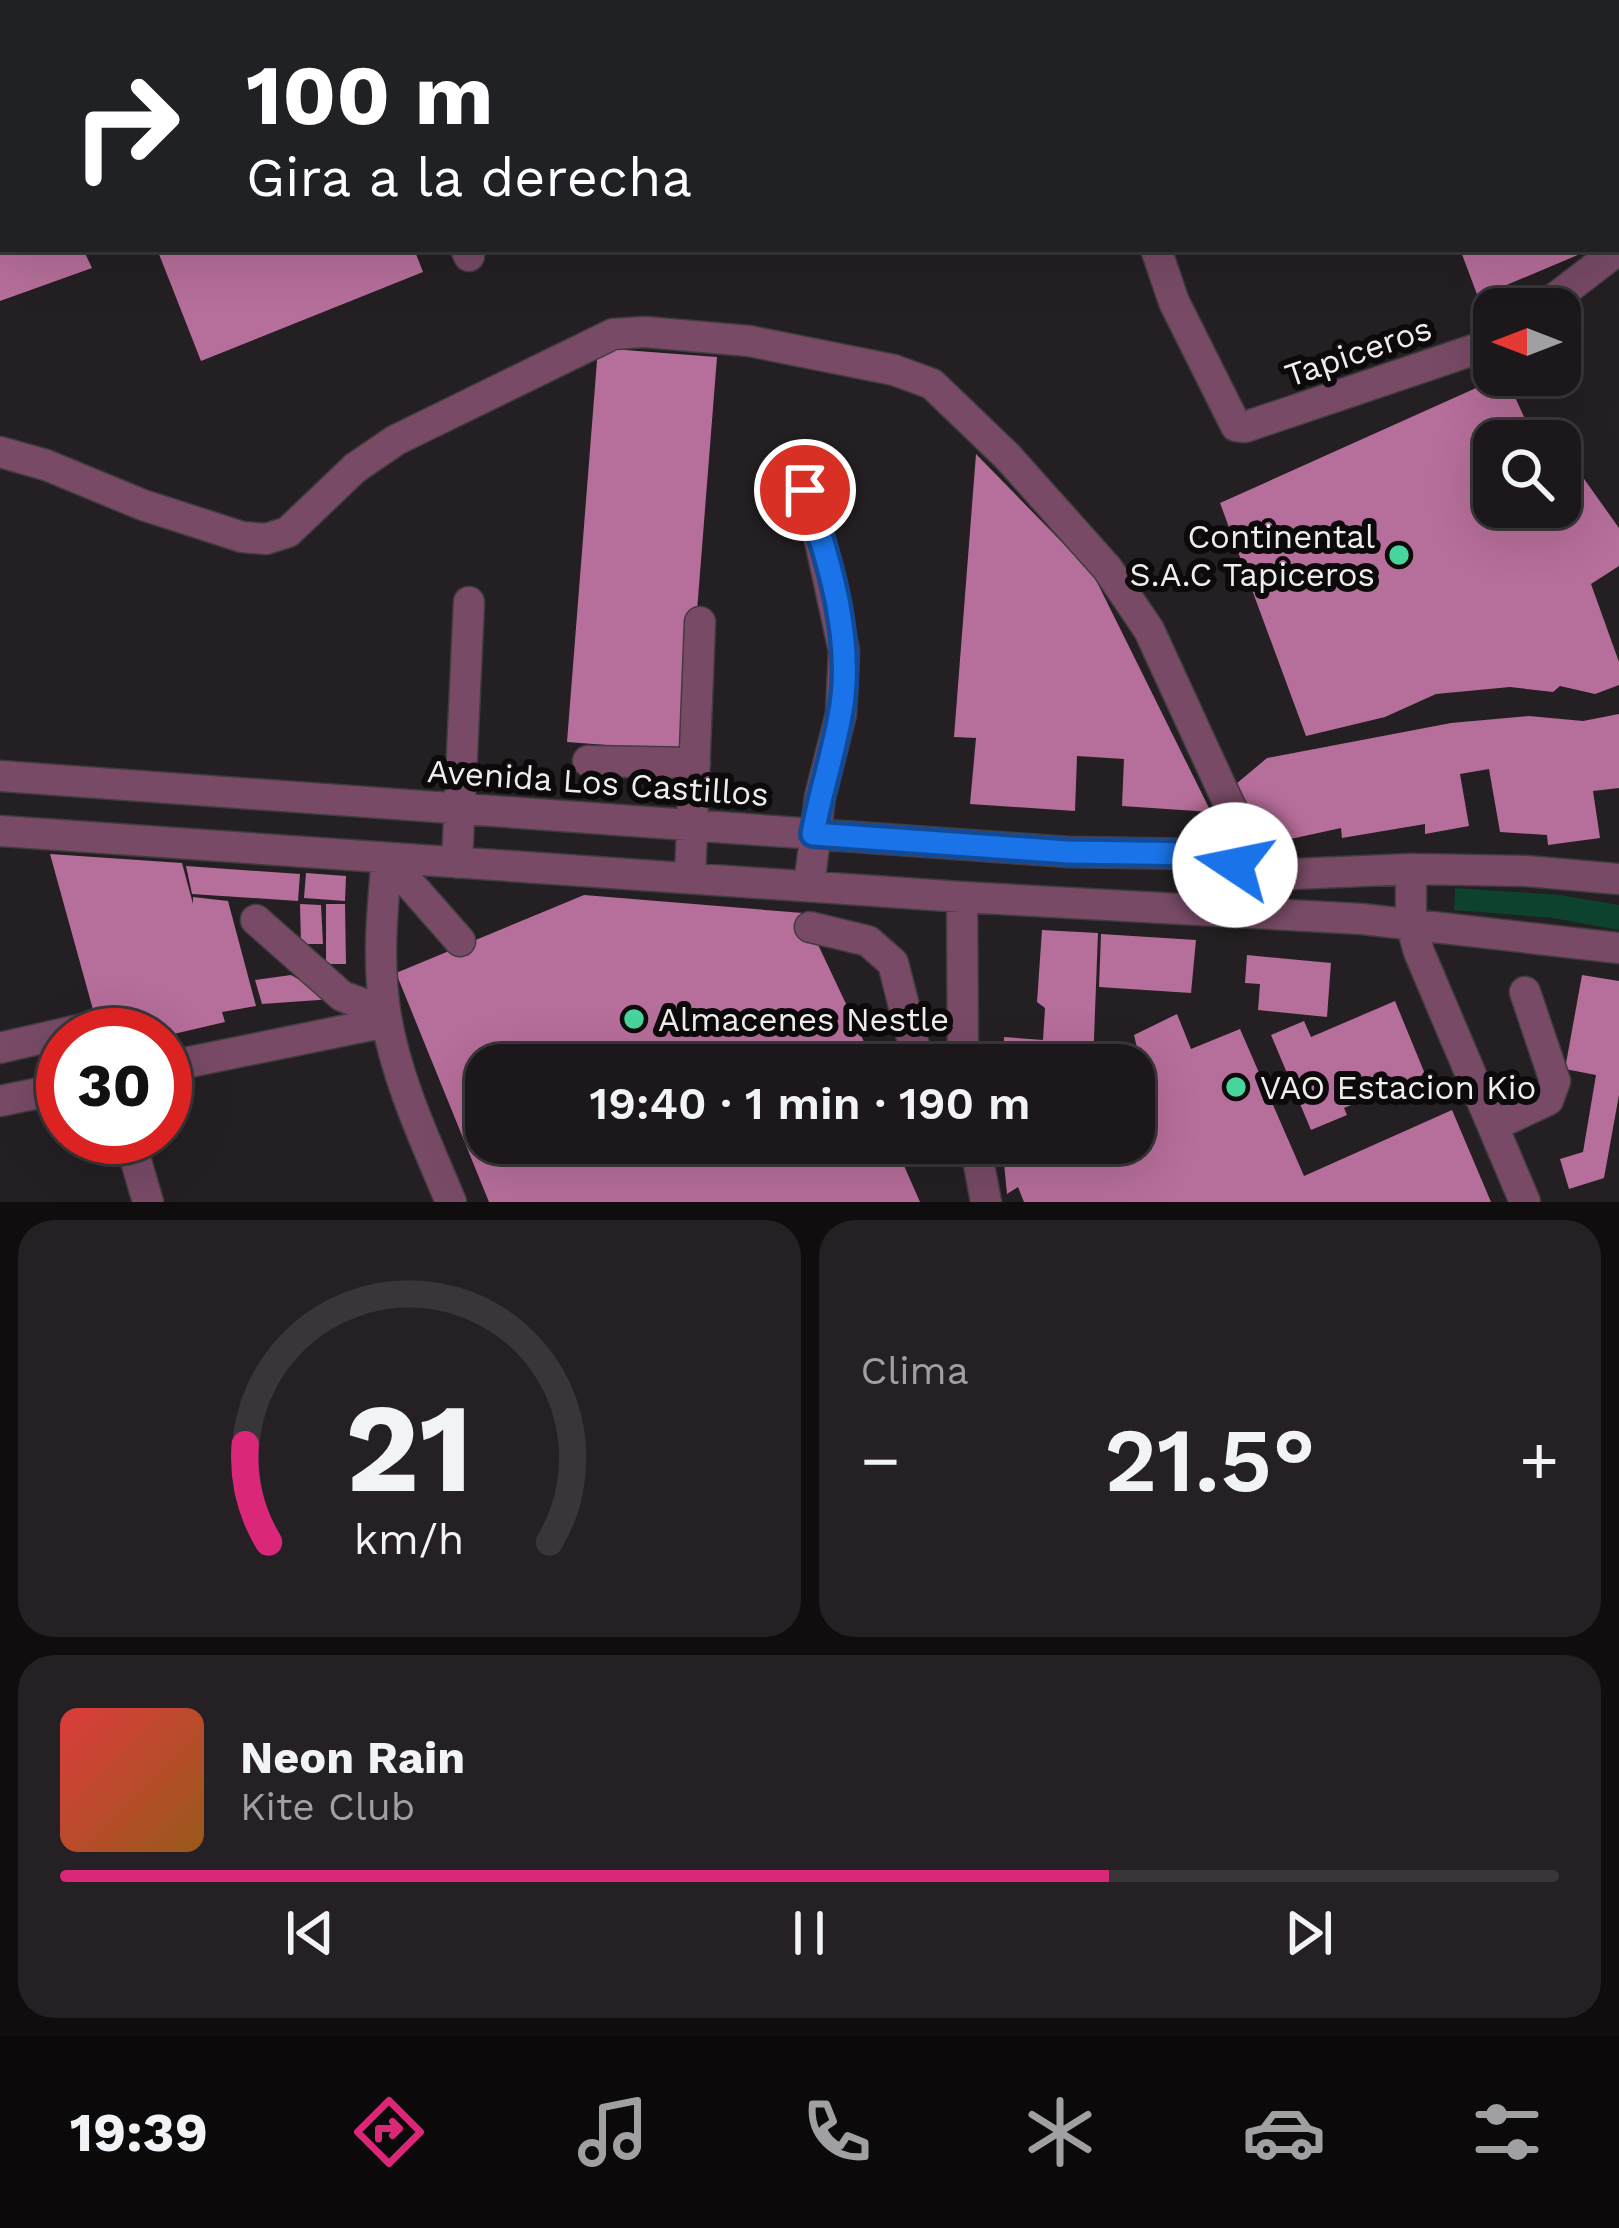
<!DOCTYPE html>
<html lang="es">
<head>
<meta charset="utf-8">
<style>
  :root { --surface:#1b171a; --page:#242023; --text:#f1f3f6; --muted:#a09fa2; --line:#393639; --accent:#db2777 }
  body { margin:0; font-family:"Work Sans",sans-serif; background:var(--page); color:var(--text); height:100vh; display:flex; flex-direction:column; font-size:45px; white-space:nowrap }
  * { box-sizing:border-box; margin:0 }
  p { font-size:39px; color:var(--muted) }
  .icon { flex:none; width:66px; height:66px; fill:none; stroke:currentColor; stroke-width:2; stroke-linecap:round; stroke-linejoin:round }
  .map { position:relative; height:1202px; overflow:hidden }
  .drawer { display:flex; flex-direction:column; gap:18px; padding:18px; background:#0f0d0e; flex:1 }
  .drawer>* { flex:none }
  .top-card { position:absolute; left:0px; top:0px; width:1620px; height:252px; box-shadow:0 12px 48px #0002,0 0 0 3px var(--line); background:#202124; color:#fff; overflow:hidden }
  .needle { width:78px; rotate:270deg }
  .fabs { position:absolute; left:1473px; top:288px; display:grid; gap:24px }
  .fabs a { display:grid; place-items:center; width:108px; height:108px; border-radius:24px; background:var(--surface); box-shadow:0 12px 48px #0002,0 0 0 3px var(--line); font-size:60px }
  .speed { position:absolute; left:36px; top:1008px; display:flex; gap:24px; font-size:60px; font-weight:700; text-align:center }
  .speed>* { display:grid; place-content:center; width:156px; height:156px; border-radius:50%; background:var(--surface); box-shadow:0 12px 48px #0002,0 0 0 3px var(--line); line-height:1 }
  .speed .limit { border:18px solid #d22; background:#fff; color:#111 }
  .pin { position:absolute; display:grid; place-items:center; width:102px; height:102px; color:#fff; margin:-51px; border:6px solid #fff; border-radius:50%; box-shadow:0 3px 12px #0007 }
  .me { position:absolute; width:132px; margin:-66px; rotate:281deg; stroke-linejoin:round; filter:drop-shadow(0 0 9px #0008) }
  .turn { display:flex; align-items:center; gap:42px; height:252px; padding:0 48px; font-size:54px }
  .turn .icon { width:156px; height:156px; stroke-width:2.5 }
  .turn b { display:block; font-size:84px; line-height:102px }
  .big { font-size:90px; font-weight:600; line-height:1.1 }
  .drawer .card { flex:1; display:flex; flex-direction:column; justify-content:center; gap:18px; min-width:0; padding:0 42px; border-radius:36px; background:var(--page) }
  .drawer .dial { align-items:center; gap:0 }
  .dial svg { height:312px; overflow:visible; fill:none; stroke:var(--line); stroke-width:7; stroke-linecap:round; text-anchor:middle }
  .dial text { fill:var(--text); stroke:none }
  .song { display:flex; align-items:center; gap:36px }
  .cover { width:144px; height:144px; border-radius:18px; background:linear-gradient(135deg,hsl(0 70% 55%),hsl(30 70% 35%)) }
  .played { height:12px; border-radius:6px; background:linear-gradient(90deg,var(--accent) 70%,var(--line) 70%) }
  .keys { display:flex; justify-content:space-around; direction:ltr }
  .heat { display:flex; justify-content:space-between; align-items:center; font-size:66px; direction:ltr }
  .drawer .tiles { flex:1; display:grid; gap:18px; grid-template-columns:1fr 1fr }
  .card:last-child { grid-column:span 2 }
  .trip { position:absolute; left:465px; top:1044px; width:690px; height:120px; border-radius:36px; background:var(--surface); box-shadow:0 12px 48px #0002,0 0 0 3px var(--line); font-weight:600; line-height:120px; text-align:center }
  .tab-bar { display:flex; height:192px; justify-content:space-around; align-items:center; background:#0b090a; color:var(--muted) }
  .tab-bar .icon { width:84px; height:84px }
  .tab-bar .current { color:var(--accent) }
  .tab-bar b { font-size:54px; color:var(--text) }
  .map>svg:first-child { display:block }
</style>
</head>
<body>
<div class="map">
<svg width="1619" height="1202" viewBox="0 0 1619 1202">
  <rect width="100%" height="100%" fill="#241f22"/>
  <!-- green -->
  <path fill="#0c422e" d="M1455,888L1560,895L1619,905V930L1553,918L1454,910Z"/>
  <!-- building -->
  <path fill="#b66e9a" d="M0,249H83L92,268L0,301Z
    M157,249H414L423,272L201,361Z
    M1460,249H1592L1478,297Z
    M598,348L717,357L686,751L567,742Z
    M1505,375L1535,441H1494V507H1560V459L1567,455L1619,528V566L1591,584L1619,662V685L1595,694L1560,686L1553,692L1510,687L1436,694L1385,717L1306,736L1220,503Z
    M976,454L1093,574L1211,812L1122,806L1124,759L1077,756L1075,811L970,804L976,738L954,737Z
    M1619,714V788L1593,791L1600,838L1548,845L1547,835L1500,832L1489,769L1460,774L1469,826L1425,834V824L1342,838L1341,828L1268,844L1236,784L1267,758L1451,723L1529,716L1583,721Z
    M50,854L182,863L193,904V897L228,901L256,1006L222,1012L225,1022L165,1036L100,1035Z
    M186,866L300,874L298,901L192,894Z
    M306,873L346,876L345,901L304,898Z
    M584,895L803,913L875,1065H486V1143H894L920,1202H489L396,973Z
    M300,904L321,905L323,944H301Z
    M326,904H345L346,964H326Z
    M1042,930L1098,933L1093,1065H994L993,1049H1004V1037L1043,1040L1045,1008L1037,1002Z
    M1101,934L1196,940L1191,993L1099,987Z
    M1247,955L1331,963L1327,1017L1258,1010L1260,984L1245,983Z
    M291,975L333,999L262,1004L255,980Z
    M1582,975L1619,981V1095L1604,1178L1569,1189L1560,1159L1583,1152L1596,1075L1565,1069Z
    M1395,1001L1425,1074L1344,1108L1347,1115L1311,1130L1271,1035L1304,1021L1311,1037Z
    M1177,1014L1191,1049L1240,1029L1304,1176L1452,1110L1491,1202H1024L1018,1187L1007,1194L1002,1143H1134V1068L1141,1065L1134,1035Z"/>
  <g fill="none" stroke-linecap="round" stroke-linejoin="round">
    <defs>
      <path id="minor" d="M378,0L379,3
        M513,0L514,3
        M1536,0L1538,3
        M1617,197L1619,202
        M466,249L469,256
        M1156,249L1174,302L1236,426L1245,427L1494,343
        M1541,309L1619,249
        M0,452L46,465L143,505L242,537L266,539L288,532L355,468L396,440L613,334L645,332L749,341L894,370L932,384L1007,456L1107,568L1149,630L1229,804L1269,875
        M795,461L815,518L844,651L841,714L820,797L809,886
        M588,761L695,763
        M0,776L1068,852L1202,854L1269,875L1411,869L1526,871L1619,879
        M0,831L962,897L1362,919L1619,948
        M387,858C382,910 377,965 386,1017C397,1081 426,1142 451,1202
        M387,858L460,941
        M457,863L469,602
        M1411,869V923L1419,952L1525,1202
        M690,878L700,622
        M962,897L963,1065
        M256,920L342,996L366,1005L384,1003
        M810,927L868,941L893,963L919,1065
        M0,1048L87,1028
        M165,1067L386,1022
        M0,1101L63,1088
        M1493,1126L1548,1100L1555,1081L1525,992
        M129,1137L148,1202
        M975,1143L986,1202"/>
    </defs>
    <!-- minor casing -->
    <use href="#minor" stroke="#413c3f" stroke-width="33"/>
    <!-- minor -->
    <use href="#minor" stroke="#784a66" stroke-width="30"/>
  </g>
  <g fill="none" stroke-linecap="round" stroke-linejoin="round">
    <defs>
      <path id="route" d="M805,490C829,559 855,642 840,716C833,756 820,794 813,834L1068,852L1202,854L1235,865"/>
    </defs>
    <!-- route casing -->
    <use href="#route" stroke="#114b97" stroke-width="30"/>
    <!-- route -->
    <use href="#route" stroke="#1a73e8" stroke-width="21"/>
  </g>
  <!-- markers -->
  <g fill="#48d49d" stroke="#0c0a0b" stroke-width="4.5">
    <circle cx="1399" cy="555" r="12"/>
    <circle cx="634" cy="1019" r="12"/>
    <circle cx="1236" cy="1087" r="12"/>
  </g>
  <g text-anchor="middle" stroke-width="12" stroke-linejoin="round" paint-order="stroke">
    <!-- street labels -->
    <g font-size="33" fill="#f1edef" stroke="#0c0a0b">
      <text transform="translate(1358 351) rotate(-19)" y="12">Tapiceros</text>
      <text transform="translate(598 782) rotate(4)" y="12">Avenida Los Castillos</text>
    </g>
    <!-- poi labels -->
    <g font-size="33" fill="#f1edef" stroke="#0c0a0b" text-anchor="start">
      <text x="1375" y="548" text-anchor="end">Continental<tspan x="1375" dy="38">S.A.C Tapiceros</tspan></text>
      <text x="658" y="1031">Almacenes Nestle</text>
      <text x="1260" y="1099">VAO Estacion Kio</text>
    </g>
  </g>
</svg>
<div class="fabs">
<a><svg class="needle" viewBox="-14 -14 28 28"><path d="M0-13l5 13h-10z" fill="#e53935"/><path d="M0 13l5-13h-10z" fill="#a09fa2"/></svg></a>
<a><svg class="icon" aria-label="search" viewBox="0 0 24 24"><circle cx="10" cy="10" r="6"/><path d="M15 15l6 6"/></svg></a>
</div>
<div class="speed"><div class="limit">30</div></div>
<div class="pin" style="left:805px;top:490px;background:#d93025"><svg class="icon" aria-label="arrive" viewBox="0 0 24 24"><path d="M6 21V4h12l-3 4 3 4H6"/></svg></div>
<svg class="me" style="left:1235px;top:865px" viewBox="-20 -20 40 40"><circle r="19" fill="#fff"/><path d="M0-13L10 11 0 6-10 11z" fill="#1a73e8"/></svg>
<div class="trip">19:40 · 1 min · 190 m</div>
<div class="top-card">
<div class="turn"><svg class="icon" aria-label="right" viewBox="0 0 24 24"><path d="M7 20v-9h11M14 6l5 5-5 5"/></svg><div><b>100 m</b>Gira a la derecha</div></div>
</div>
</div>
<section class="drawer">
<div class="tiles">
<div class="card dial"><svg viewBox="0 0 100 80">
<path d="M14 69A42 42 0 1 1 86 69"/>
<path d="M14 69A42 42 0 0 1 8 44" stroke="#db2777"/>
<text x="50" y="56" font-size="32" font-weight="700">21</text>
<text x="50" y="72" font-size="11">km/h</text>
</svg></div>
<div class="card"><p>Clima</p>
<div class="heat"><a>−</a><b class="big">21.5°</b><a>+</a></div>
</div>
<div class="card">
<div class="song"><i class="cover"></i><div><b>Neon Rain</b><p>Kite Club</p></div></div>
<div class="played"></div>
<div class="keys"><svg class="icon" aria-label="previous" viewBox="0 0 24 24"><path d="M18 5L8 12l10 7zM5 5v14"/></svg><svg class="icon" aria-label="pause" viewBox="0 0 24 24"><path d="M8 5v14M16 5v14"/></svg><svg class="icon" aria-label="next" viewBox="0 0 24 24"><path d="M6 5l10 7-10 7zM19 5v14"/></svg></div>
</div>
</div>
</section>
<nav class="tab-bar">
<b>19:39</b>
<svg class="icon current" aria-label="directions" viewBox="0 0 24 24"><path d="M12 3l9 9-9 9-9-9zM9 14v-3h6M13 9l2 2-2 2"/></svg>
<svg class="icon" aria-label="music" viewBox="0 0 24 24"><path d="M9 18V5l10-2v13"/><circle cx="6" cy="18" r="3"/><circle cx="16" cy="16" r="3"/></svg>
<svg class="icon" aria-label="phone" viewBox="0 0 24 24"><path d="M5 4h4l2 5-3 2q2 4 5 5l2-3 5 2v4C11 20 4 13 5 4z"/></svg>
<svg class="icon" aria-label="climate" viewBox="0 0 24 24"><path d="M12 3v18M4 7l16 10M4 17L20 7"/></svg>
<svg class="icon" aria-label="car" viewBox="0 0 24 24"><path d="M5 17H2v-5l4-1 3-4h7l3 4 3 1v5h-3M9 17h6M6 11h13"/><circle cx="7" cy="17" r="2"/><circle cx="17" cy="17" r="2"/></svg>
<svg class="icon" aria-label="filters" viewBox="0 0 24 24"><path d="M4 7h16M4 17h16"/><circle cx="9" cy="7" r="2"/><circle cx="15" cy="17" r="2"/></svg>
</nav>
</body>
</html>
